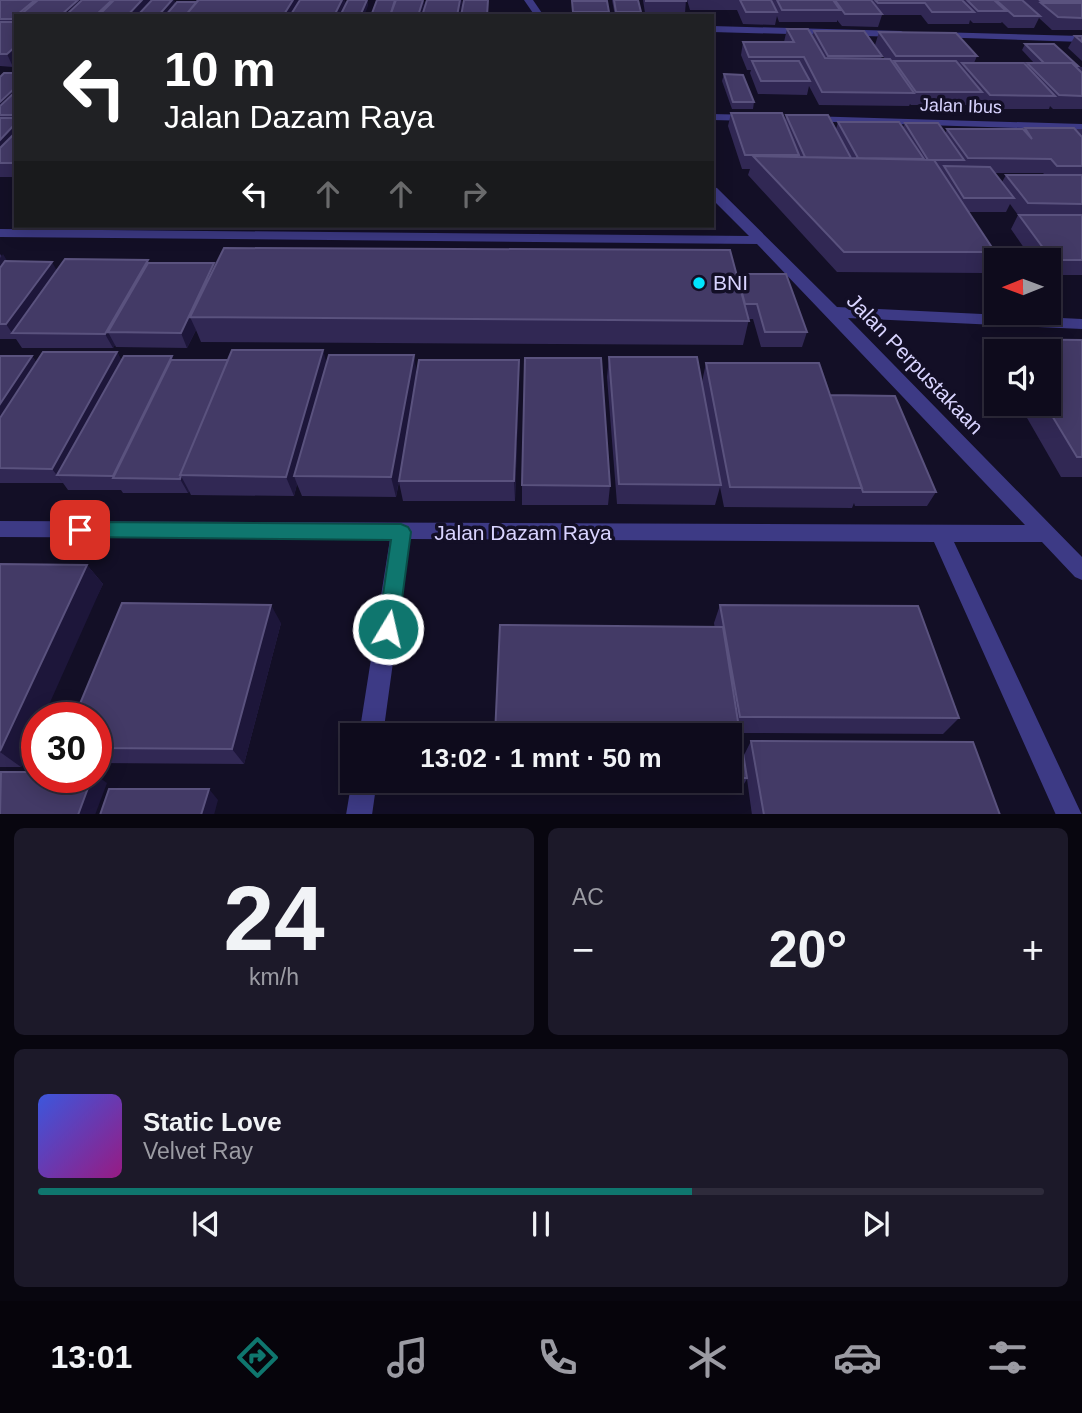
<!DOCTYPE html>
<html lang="id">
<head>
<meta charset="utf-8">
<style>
  :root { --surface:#0e0b1c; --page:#1c1929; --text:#f1f3f6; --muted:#9b9ba3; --line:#2e2b3b; --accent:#0f766e }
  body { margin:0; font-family:Arial,sans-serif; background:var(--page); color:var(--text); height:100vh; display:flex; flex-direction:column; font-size:26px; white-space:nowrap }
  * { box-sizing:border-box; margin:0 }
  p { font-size:23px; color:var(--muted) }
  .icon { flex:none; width:38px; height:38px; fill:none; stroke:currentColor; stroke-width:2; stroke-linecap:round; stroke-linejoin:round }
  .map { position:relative; height:814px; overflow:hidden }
  .panel { display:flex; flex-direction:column; gap:14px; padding:14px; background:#08060f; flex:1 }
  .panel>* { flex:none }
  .banner { position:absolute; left:14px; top:14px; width:700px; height:214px; border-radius:0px; box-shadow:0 4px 18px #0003,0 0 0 2px var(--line); background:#202124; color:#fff; overflow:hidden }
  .needle { width:46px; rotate:269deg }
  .controls { position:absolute; left:984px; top:248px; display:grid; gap:14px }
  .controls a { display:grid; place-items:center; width:77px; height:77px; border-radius:0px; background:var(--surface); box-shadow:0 4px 18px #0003,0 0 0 2px var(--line); font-size:35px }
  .speed { position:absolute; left:21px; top:702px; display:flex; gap:14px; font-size:35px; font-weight:700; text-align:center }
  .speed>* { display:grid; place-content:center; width:91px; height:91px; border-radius:50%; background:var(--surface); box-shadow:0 4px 18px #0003,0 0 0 2px var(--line); line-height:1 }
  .speed .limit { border:10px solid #d22; background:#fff; color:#111 }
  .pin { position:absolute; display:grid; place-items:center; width:60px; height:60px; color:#fff; margin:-30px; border-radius:14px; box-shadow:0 4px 10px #0006 }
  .me { position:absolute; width:77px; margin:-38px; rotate:9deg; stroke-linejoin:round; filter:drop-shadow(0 0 5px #0008) }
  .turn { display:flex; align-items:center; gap:24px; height:147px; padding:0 35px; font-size:32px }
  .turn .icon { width:91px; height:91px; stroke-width:2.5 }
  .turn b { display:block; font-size:49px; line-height:60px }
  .lanes { display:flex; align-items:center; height:66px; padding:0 35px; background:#0003; justify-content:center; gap:35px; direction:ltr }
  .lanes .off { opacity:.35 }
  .big { font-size:52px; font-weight:700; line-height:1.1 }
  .panel .tile { flex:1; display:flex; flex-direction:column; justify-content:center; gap:10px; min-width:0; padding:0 24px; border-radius:10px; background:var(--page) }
  .panel .dial { align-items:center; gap:0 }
  .dial b { font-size:91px; line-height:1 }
  .song { display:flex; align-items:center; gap:21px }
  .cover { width:84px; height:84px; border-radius:10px; background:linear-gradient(135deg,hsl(230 70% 55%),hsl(310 70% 35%)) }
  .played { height:7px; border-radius:4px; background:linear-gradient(90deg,var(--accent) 65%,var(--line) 65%) }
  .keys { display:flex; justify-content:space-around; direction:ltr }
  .heat { display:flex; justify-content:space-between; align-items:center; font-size:38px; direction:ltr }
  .panel .tiles { flex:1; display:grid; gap:14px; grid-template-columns:1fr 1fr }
  .tile:last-child { grid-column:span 2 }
  .trip { position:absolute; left:340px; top:723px; width:402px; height:70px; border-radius:0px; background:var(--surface); box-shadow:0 4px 18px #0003,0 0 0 2px var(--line); font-weight:700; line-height:70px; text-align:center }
  .tab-bar { display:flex; height:112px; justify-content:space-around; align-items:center; background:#06040b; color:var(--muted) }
  .tab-bar .icon { width:49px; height:49px }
  .tab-bar .selected { color:var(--accent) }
  .tab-bar b { font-size:32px; color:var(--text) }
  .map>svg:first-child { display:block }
</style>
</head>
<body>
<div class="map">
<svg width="1082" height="815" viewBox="0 0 1082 815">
  <rect width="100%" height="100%" fill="#130f26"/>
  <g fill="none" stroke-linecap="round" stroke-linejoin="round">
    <!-- minor -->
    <path fill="#3d3a85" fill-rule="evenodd" d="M524,0H533L544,16H535Z
      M712,26L901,31L906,34L901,37L712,32Z
      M936,32L1082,36V42L933,37L931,35Z
      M712,114L754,115L760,118L754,121L712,120Z
      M807,116L1082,124V130L803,121L801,119Z
      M712,187L717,188L837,307L1082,319V329L848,318L1082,557V580L1075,577L1042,542H954L1082,815H1056L934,542L410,539L383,735H359L390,539L0,537V521L1025,525L757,244L0,237V229L749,236L712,199Z
      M352,779L377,780L372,815H346Z"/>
  </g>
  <!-- wall -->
  <path fill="#312854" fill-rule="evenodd" d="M0,0H174L175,4L197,2L198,0H298L299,2L346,4L367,0L368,6L16,16V64L13,67L0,66Z
    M612,0H638L641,16H615Z
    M643,0H686L685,13H645Z
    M687,0H1082V30H1052L1039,18L1034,28H1008L1002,22L1001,23H973L970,20L969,24H928L921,15H882L878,27L842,26L837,20V22H779L777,16L775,25L743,24L737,10H690Z
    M572,1L609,12L608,16H572Z
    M787,29L812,37L814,31L882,56L881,59H885L875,45L879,32L977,56L974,63L1026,66L1027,63H1034L1022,50L1025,44L1078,66L1077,68L1078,67H1082V109H1053L1050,106L1049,109H984L978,102L977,105H911L910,104L909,106L819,105L809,86L807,95L758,94L750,73L751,70H747L741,55L743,42H784Z
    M1075,36H1082V61L1068,48Z
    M16,73V177H0V77Z
    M724,74L754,102L753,109H732L722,81Z
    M731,113L785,121L786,115L836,129L838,122L903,127L905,123L945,134L947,129L1024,130L1025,128L1076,131L1077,129H1082V275H1048V261H1033L1011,229L1018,215L1010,204L1006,212H968L995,252L984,273L837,272L748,175L750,169H742L728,126ZM995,173H1043L1045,175H1006L1002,182Z
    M0,254L7,262L57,270L150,263L215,266L737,274L807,332L802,347H761L753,319H749L743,345L201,342L196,330L187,348L116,347L115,345L113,348H22L16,339H0Z
    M1006,339L1082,340V477H1061L1019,404H1048V352H998Z
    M117,352L121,360H173L327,363L414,355L416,373L519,360V381L515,501H403L399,482L396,497L302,496L297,484L294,496L191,495L189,491L188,493H123L121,490H68L63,483H0V356H32L36,362Z
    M609,357L702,382L706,363L830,395L936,492L927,506H855L854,503L852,508L724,507L720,487L715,505L617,504L607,377Z
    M522,485L610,486L608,505H522Z
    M0,564L87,565L103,584L37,718V732L21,767H0Z
    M720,605L959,718L943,734L740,733L744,755L751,741L1000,815H752L747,779L739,792L495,790L493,780H730V735L714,623Z
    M281,623L244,764L96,763V718Z"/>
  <!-- shaded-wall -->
  <path fill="#1d163a" d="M35,0H46L36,16H16Z
    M78,0H85L78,16H60Z
    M112,0H121L112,16H95Z
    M142,0H151L142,16H127Z
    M172,0H174L175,5L166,16H158Z
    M293,0H298L299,5L293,16H283Z
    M342,0H345L347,6L342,16H334Z
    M367,0L368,6L364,16H360Z
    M423,0H424L425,9L423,16H418Z
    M460,0H462V7L460,16H457Z
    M16,46V64L13,67L7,54Z
    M16,87V107L0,115V102Z
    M16,123V145L0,161V140Z
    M3,254L12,269L0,285V258Z
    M148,260L155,274L108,332L115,345L113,348L105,334Z
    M52,262L60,276L12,333L6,324Z
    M214,263L220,278L190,317L196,330L187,348L181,333Z
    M323,350L329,371L294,476L297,484L294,496L286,477Z
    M117,352L125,367L57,475L63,483L52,469Z
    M414,355L417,376L396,497L391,477Z
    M32,356L42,371L0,436V404Z
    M172,356L179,371L114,478L113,476Z
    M519,360V381L515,501L514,481Z
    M181,476L189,491L188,493L180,479Z
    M87,565L103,584L43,718H37V732L21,767L0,752Z
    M271,605L281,623L244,764L232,749Z
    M96,775L107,783L95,815H78L92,777H96Z
    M209,789L218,800L214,815H201Z"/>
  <!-- building -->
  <path fill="#433a66" stroke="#5a527e" stroke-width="2" d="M0,0H35L12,19H0Z
    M38,0H78L60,16H19Z
    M82,0H112L95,16H65Z
    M114,0H142L127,16H98Z
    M152,0H172L158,16H137Z
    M198,0H293L283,16H185Z
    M300,0H342L334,16H290Z
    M348,0H367L360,16H340Z
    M377,0H395L390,16H371Z
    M396,0H423L418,16H390Z
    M427,0H460L457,16H422Z
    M464,0H488L487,16H461Z
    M614,0H638L641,12H616Z
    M646,0H686V1H646Z
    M740,0H771L777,12H746Z
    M777,0H833L840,10H782Z
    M835,0H871L882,14H845Z
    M875,0H962L974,12H932L925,3H878Z
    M967,0H994L1006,11H978Z
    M996,0H1022L1040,16H1014Z
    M1039,0H1082V1H1041Z
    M572,1H607L609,12H573Z
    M177,2H197L185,16H165Z
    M1041,3H1082V18L1058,17Z
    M0,22H16V46L7,54H0Z
    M787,29H808L825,58L890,59L914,93L822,92L804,57H749L743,42H794Z
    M814,31H864L882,56H828Z
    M879,32L956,33L977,56H896Z
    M1075,36H1082V42Z
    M1025,44H1054L1078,66H1075L1072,63H1044Z
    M752,61H799L810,81H761Z
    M894,61H956L982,92H916Z
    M962,63H1024L1055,96L990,95Z
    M1027,63H1072L1082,73V96L1059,95Z
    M4,73H16V87L0,102V77Z
    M724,74L743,75L754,102H733Z
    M16,91V115H0V106Z
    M731,113H782L799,155H745Z
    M786,115H828L851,158L805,157Z
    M0,118H16V123L0,140Z
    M838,122H899L924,159L858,158Z
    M905,123H938L964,160H928Z
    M1025,128H1074L1082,137V166H1057L1051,159L968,158L947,129H1023L1032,139Z
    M16,132V163H0V148Z
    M753,156L934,160L995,252H844Z
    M944,166L990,167L1014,198H964Z
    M1006,175H1082V204L1028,203Z
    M1019,215H1082V260H1052Z
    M224,248L730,250L749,321L190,317Z
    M65,259L148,260L105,334L12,333Z
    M5,261L52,262L6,324H0V268Z
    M148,263H214L181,333L108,332Z
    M737,274H786L807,332H765L757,304H745Z
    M1006,339L1082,340V457H1077L1045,404H1048V352H1013Z
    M232,350H323L286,477L180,475Z
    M43,352H117L52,469L0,468V418Z
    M329,355H414L391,477L294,476Z
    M0,356H32L0,404Z
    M124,356H172L113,476L57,475Z
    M609,357H697L721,485L619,484Z
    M525,358H601L610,486L522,485Z
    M171,360H228L180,475H181L180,479L113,478Z
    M419,360H519L514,481H399Z
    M706,363H819L862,488L730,487Z
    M830,395L895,396L936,492H863Z
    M0,564L87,565L0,751Z
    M122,603L271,605L232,749L96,748V718H74Z
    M720,605L918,606L959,718L740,717Z
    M500,625L723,627L747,778H730V735H495Z
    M751,741L973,742L1000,815H764Z
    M1,772H37V777H92L78,815H0Z
    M109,789H209L201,815H100Z"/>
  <!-- route -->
  <path fill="#0f766e" stroke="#0a4d48" stroke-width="2" d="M80,522L401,524L408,527L411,532L398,629L395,635L388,638L381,635L378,629L391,540L80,537L74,535L71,530L74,524Z"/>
  <!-- markers -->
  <circle fill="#00e5ff" stroke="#130f26" stroke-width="2.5" cx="699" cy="283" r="7"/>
  <g text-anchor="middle" stroke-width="7" stroke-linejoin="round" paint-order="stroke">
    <!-- far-street labels -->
    <g font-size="18" fill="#d9d4ff" stroke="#130f26">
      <text transform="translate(961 106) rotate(2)" y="6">Jalan Ibus</text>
    </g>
    <!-- poi labels -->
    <g font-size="21" fill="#d9d4ff" stroke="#130f26" text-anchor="start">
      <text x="713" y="290">BNI</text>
    </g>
    <!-- street labels -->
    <g font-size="21" fill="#d9d4ff" stroke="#130f26">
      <text transform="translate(915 364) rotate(46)" y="7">Jalan Perpustakaan</text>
      <text x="523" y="540">Jalan Dazam Raya</text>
    </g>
  </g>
</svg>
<div class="controls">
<a><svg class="needle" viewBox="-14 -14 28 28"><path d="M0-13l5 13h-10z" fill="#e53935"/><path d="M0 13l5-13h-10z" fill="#9b9ba3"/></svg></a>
<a><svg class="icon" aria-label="sound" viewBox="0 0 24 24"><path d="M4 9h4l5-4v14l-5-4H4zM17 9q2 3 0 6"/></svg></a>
</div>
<div class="speed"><div class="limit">30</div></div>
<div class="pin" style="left:80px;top:530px;background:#d93025"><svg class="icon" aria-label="arrive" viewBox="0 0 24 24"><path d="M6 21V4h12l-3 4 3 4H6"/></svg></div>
<svg class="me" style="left:388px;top:629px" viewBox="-20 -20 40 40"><circle r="17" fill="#0f766e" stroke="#fff" stroke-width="3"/><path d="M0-11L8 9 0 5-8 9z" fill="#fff"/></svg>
<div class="trip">13:02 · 1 mnt · 50 m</div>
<div class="banner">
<div class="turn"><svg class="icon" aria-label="left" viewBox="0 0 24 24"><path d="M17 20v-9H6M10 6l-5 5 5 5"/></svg><div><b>10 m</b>Jalan Dazam Raya</div></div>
<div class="lanes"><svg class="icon" aria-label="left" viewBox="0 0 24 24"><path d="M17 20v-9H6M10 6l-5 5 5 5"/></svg><svg class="icon off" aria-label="ahead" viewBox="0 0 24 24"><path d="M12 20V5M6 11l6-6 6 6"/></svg><svg class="icon off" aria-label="ahead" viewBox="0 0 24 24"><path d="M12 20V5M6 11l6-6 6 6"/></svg><svg class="icon off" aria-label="right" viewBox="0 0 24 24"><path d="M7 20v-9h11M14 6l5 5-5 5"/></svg></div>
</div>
</div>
<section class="panel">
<div class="tiles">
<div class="tile dial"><b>24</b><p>km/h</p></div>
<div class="tile"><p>AC</p>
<div class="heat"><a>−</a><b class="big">20°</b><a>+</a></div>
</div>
<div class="tile">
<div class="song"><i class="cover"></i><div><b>Static Love</b><p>Velvet Ray</p></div></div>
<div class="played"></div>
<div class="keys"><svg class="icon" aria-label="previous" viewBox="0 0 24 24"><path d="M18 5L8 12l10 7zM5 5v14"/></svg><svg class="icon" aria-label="pause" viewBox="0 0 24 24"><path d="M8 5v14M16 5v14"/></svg><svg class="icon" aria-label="next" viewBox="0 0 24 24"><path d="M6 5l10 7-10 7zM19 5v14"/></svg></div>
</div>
</div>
</section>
<nav class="tab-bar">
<b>13:01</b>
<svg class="icon selected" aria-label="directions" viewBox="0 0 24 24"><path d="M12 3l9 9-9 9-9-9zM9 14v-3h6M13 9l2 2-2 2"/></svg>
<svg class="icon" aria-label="music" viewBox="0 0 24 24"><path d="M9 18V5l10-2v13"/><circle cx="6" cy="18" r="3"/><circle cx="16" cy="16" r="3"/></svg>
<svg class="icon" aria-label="phone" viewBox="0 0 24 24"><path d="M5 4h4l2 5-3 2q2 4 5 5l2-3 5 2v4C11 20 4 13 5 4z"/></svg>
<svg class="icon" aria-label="climate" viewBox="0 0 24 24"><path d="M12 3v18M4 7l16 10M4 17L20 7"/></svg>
<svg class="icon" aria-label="car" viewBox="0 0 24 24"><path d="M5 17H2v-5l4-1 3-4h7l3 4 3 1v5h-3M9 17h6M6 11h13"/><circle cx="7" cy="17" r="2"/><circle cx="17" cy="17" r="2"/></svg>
<svg class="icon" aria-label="filters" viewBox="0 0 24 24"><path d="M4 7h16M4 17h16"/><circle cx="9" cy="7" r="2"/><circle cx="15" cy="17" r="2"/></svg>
</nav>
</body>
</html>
